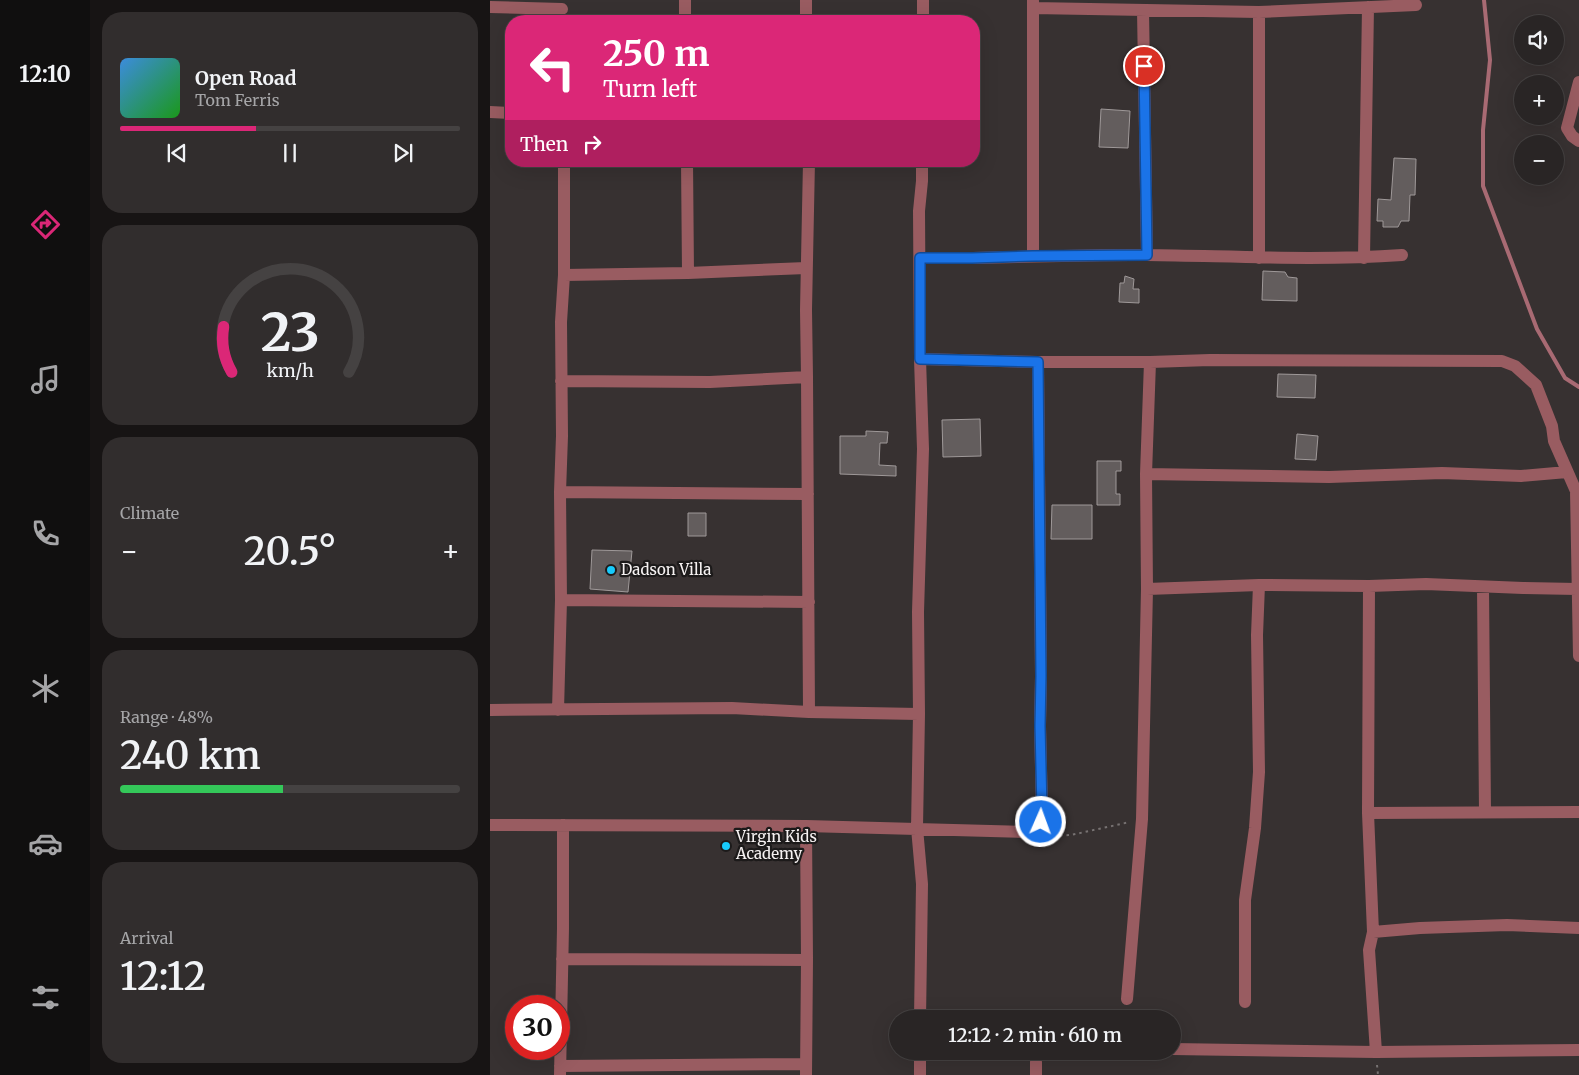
<!DOCTYPE html>
<html lang="en">
<head>
<meta charset="utf-8">
<style>
  :root { --surface:#292525; --page:#312d2d; --text:#f1f3f6; --muted:#a5a5a7; --line:#454242; --accent:#db2777 }
  body { margin:0; font-family:Merriweather,serif; background:var(--page); color:var(--text); height:100vh; display:flex; flex-direction:column; font-size:19px; white-space:nowrap }
  * { box-sizing:border-box; margin:0 }
  p { font-size:16px; color:var(--muted) }
  .icon { flex:none; width:28px; height:28px; fill:none; stroke:currentColor; stroke-width:2; stroke-linecap:round; stroke-linejoin:round }
  .map { position:relative; flex:1; overflow:hidden }
  .side { display:flex; flex-direction:column; gap:12px; padding:12px; background:#171414; width:400px }
  .side>* { flex:none }
  .top-card { position:absolute; left:15px; top:15px; width:475px; height:152px; border-radius:20px; box-shadow:0 5px 20px #0002,0 0 0 1px var(--line); background:#db2777; color:#fff; overflow:hidden }
  .buttons { position:absolute; left:1024px; top:15px; display:grid; gap:10px }
  .buttons a { display:grid; place-items:center; width:50px; height:50px; border-radius:50%; background:var(--surface); box-shadow:0 5px 20px #0002,0 0 0 1px var(--line); font-size:25px }
  .speed { position:absolute; left:15px; top:995px; display:flex; gap:10px; font-size:25px; font-weight:700; text-align:center }
  .speed>* { display:grid; place-content:center; width:65px; height:65px; border-radius:50%; background:var(--surface); box-shadow:0 5px 20px #0002,0 0 0 1px var(--line); line-height:1 }
  .speed .limit { border:8px solid #d22; background:#fff; color:#111 }
  .pin { position:absolute; display:grid; place-items:center; width:42px; height:42px; color:#fff; margin:-21px; border:2px solid #fff; border-radius:50%; box-shadow:0 1px 5px #0007 }
  .me { position:absolute; width:55px; margin:-28px; rotate:2deg; stroke-linejoin:round; filter:drop-shadow(0 0 4px #0008) }
  .turn { display:flex; align-items:center; gap:18px; height:105px; padding:0 15px; font-size:22px }
  .turn .icon { width:65px; height:65px; stroke-width:2.5 }
  .turn b { display:block; font-size:35px; line-height:42px }
  .then { display:flex; align-items:center; height:48px; padding:0 15px; background:#0003; gap:10px; font-size:19px }
  .big { font-size:38px; font-weight:600; line-height:1.1 }
  .side .card { flex:1; display:flex; flex-direction:column; justify-content:center; gap:8px; min-width:0; padding:0 18px; border-radius:20px; background:var(--page) }
  .side .dial { align-items:center; gap:0 }
  .dial svg { height:130px; overflow:visible; fill:none; stroke:var(--line); stroke-width:7; stroke-linecap:round; text-anchor:middle }
  .dial text { fill:var(--text); stroke:none }
  .song { display:flex; align-items:center; gap:15px }
  .cover { width:60px; height:60px; border-radius:8px; background:linear-gradient(135deg,hsl(210 70% 55%),hsl(120 70% 35%)) }
  .played { height:5px; border-radius:2px; background:linear-gradient(90deg,var(--accent) 40%,var(--line) 40%) }
  .keys { display:flex; justify-content:space-around; direction:ltr }
  .heat { display:flex; justify-content:space-between; align-items:center; font-size:28px; direction:ltr }
  .charge { height:8px; border-radius:4px; background:linear-gradient(90deg,#34c759 48%,var(--line) 0) }
  .trip { position:absolute; left:399px; top:1010px; width:292px; height:50px; border-radius:25px; background:var(--surface); box-shadow:0 5px 20px #0002,0 0 0 1px var(--line); font-weight:600; line-height:50px; text-align:center }
  main { display:flex; flex:1; min-height:0 }
  .menu { display:flex; flex-direction:column; width:90px; justify-content:space-around; align-items:center; background:#100f0f; color:var(--muted) }
  .menu .icon { width:35px; height:35px }
  .menu .selected { color:var(--accent) }
  .menu b { font-size:22px; color:var(--text) }
  .map>svg:first-child { display:block }
</style>
</head>
<body>
<main>
<nav class="menu">
<b>12:10</b>
<svg class="icon selected" aria-label="directions" viewBox="0 0 24 24"><path d="M12 3l9 9-9 9-9-9zM9 14v-3h6M13 9l2 2-2 2"/></svg>
<svg class="icon" aria-label="music" viewBox="0 0 24 24"><path d="M9 18V5l10-2v13"/><circle cx="6" cy="18" r="3"/><circle cx="16" cy="16" r="3"/></svg>
<svg class="icon" aria-label="phone" viewBox="0 0 24 24"><path d="M5 4h4l2 5-3 2q2 4 5 5l2-3 5 2v4C11 20 4 13 5 4z"/></svg>
<svg class="icon" aria-label="climate" viewBox="0 0 24 24"><path d="M12 3v18M4 7l16 10M4 17L20 7"/></svg>
<svg class="icon" aria-label="car" viewBox="0 0 24 24"><path d="M5 17H2v-5l4-1 3-4h7l3 4 3 1v5h-3M9 17h6M6 11h13"/><circle cx="7" cy="17" r="2"/><circle cx="17" cy="17" r="2"/></svg>
<svg class="icon" aria-label="filters" viewBox="0 0 24 24"><path d="M4 7h16M4 17h16"/><circle cx="9" cy="7" r="2"/><circle cx="15" cy="17" r="2"/></svg>
</nav>
<section class="side">
<div class="card">
<div class="song"><i class="cover"></i><div><b>Open Road</b><p>Tom Ferris</p></div></div>
<div class="played"></div>
<div class="keys"><svg class="icon" aria-label="previous" viewBox="0 0 24 24"><path d="M18 5L8 12l10 7zM5 5v14"/></svg><svg class="icon" aria-label="pause" viewBox="0 0 24 24"><path d="M8 5v14M16 5v14"/></svg><svg class="icon" aria-label="next" viewBox="0 0 24 24"><path d="M6 5l10 7-10 7zM19 5v14"/></svg></div>
</div>
<div class="card dial"><svg viewBox="0 0 100 80">
<path d="M14 69A42 42 0 1 1 86 69"/>
<path d="M14 69A42 42 0 0 1 9 41" stroke="#db2777"/>
<text x="50" y="56" font-size="32" font-weight="700">23</text>
<text x="50" y="72" font-size="11">km/h</text>
</svg></div>
<div class="card"><p>Climate</p>
<div class="heat"><a>−</a><b class="big">20.5°</b><a>+</a></div>
</div>
<div class="card"><p>Range · 48%</p><b class="big">240 km</b><div class="charge"></div></div>
<div class="card"><p>Arrival</p><b class="big">12:12</b></div>
</section>
<div class="map">
<svg width="1089" height="1075" viewBox="0 0 1089 1075">
  <rect width="100%" height="100%" fill="#373131"/>
  <g fill="none" stroke-linecap="round" stroke-linejoin="round">
    <!-- stream -->
    <path stroke="#a86a73" stroke-width="4" d="M994,0L1000,60L993,130V186L1047,329L1075,378L1089,387"/>
  </g>
  <!-- building -->
  <path fill="#635d5d" stroke="#9f9999" d="M611,109L640,111L638,148L609,147Z
    M904,158L926,159L925,195H920L919,221H911L908,227H893V221H887L888,199L901,200Z
    M773,271L795,272L798,277L807,278V301L772,300Z
    M635,276L644,279L643,289H649V303L629,302L630,283H634Z
    M788,374L826,375L825,398L787,397Z
    M490,419L491,456L453,457L452,420Z
    M376,431L398,432L397,443H390L389,465L406,466V476L350,474V436H376Z
    M807,434L828,436L826,460L805,459Z
    M607,461H631V471H626V494H630V505H607Z
    M562,505H602V539H561Z
    M198,513H216V536H198Z
    M102,550L142,551L138,592L100,589Z"/>
  <g fill="none" stroke-linecap="round" stroke-linejoin="round">
    <!-- path -->
    <path stroke="#777272" stroke-width="2" stroke-dasharray="2.5 4" stroke-linecap="butt" d="M557,836L581,835L640,822
      M887,1065L888,1075"/>
    <!-- street -->
    <path stroke="#995c61" stroke-width="12" d="M195,0V21
      M0,7L72,9
      M543,8L769,12L926,5
      M653,10L657,255
      M769,12V258
      M316,21V0
      M433,21V0
      M1089,82L1077,128L1082,136L1089,141
      M0,112L21,113
      M197,161L198,273
      M543,256V1
      M430,258C506,259 581,254 657,255C742,256 827,261 912,255
      M874,258L878,7
      M74,275L198,273L316,268
      M430,359L548,362H660L720,360L1012,361L1025,366L1046,385L1062,426L1064,441L1086,491L1089,656
      M71,381L220,382L317,377
      M656,474L839,477L952,473L1031,476L1077,472
      M70,492L318,494
      M879,586L878,813L883,932L879,950L886,1052
      M993,587L995,812
      M657,589L769,585L879,586L936,584L1033,588L1087,589
      M71,600L319,602
      M0,710L242,708L319,712L429,714
      M68,710L71,600L70,492L72,436L71,322L74,275V161
      M319,712L317,377L316,310L319,161
      M878,813L1089,812
      M0,825L316,826L534,832L544,831L551,823L552,810L550,726L551,676L548,362
      M883,932L930,928L1017,925L1089,928
      M72,959L317,960
      M637,999L652,819L657,589L656,474L660,362
      M755,1002V900L765,828L769,772L767,635L769,585
      M430,1019L432,884L427,828L429,714L428,612L433,449L430,359L429,211L432,181V161
      M682,1049L886,1052L1089,1050
      M70,1066L316,1064
      M70,1075L73,928V825
      M316,1075L317,960L316,826
      M430,1075V1051
      M546,1075V1062"/>
  </g>
  <g fill="none" stroke-linecap="round" stroke-linejoin="round">
    <defs>
      <path id="route" d="M551,822L552,810L550,726L551,676L548,362L430,359V258H482L543,256L657,255L654,66"/>
    </defs>
    <!-- route casing -->
    <use href="#route" stroke="#114b97" stroke-width="12"/>
    <!-- route -->
    <use href="#route" stroke="#1a73e8" stroke-width="9"/>
  </g>
  <!-- markers -->
  <g fill="#17cafb" stroke="#1c1a1a" stroke-width="2">
    <circle cx="121" cy="570" r="5"/>
    <circle cx="236" cy="846" r="5"/>
  </g>
  <g text-anchor="middle" stroke-width="4.5" stroke-linejoin="round" paint-order="stroke">
    <!-- poi labels -->
    <g font-size="15" fill="#f6f2f2" stroke="#1c1a1a" text-anchor="start">
      <text x="131" y="575">Dadson Villa</text>
      <text x="246" y="842">Virgin Kids<tspan x="246" dy="17">Academy</tspan></text>
    </g>
  </g>
</svg>
<div class="buttons">
<a><svg class="icon" aria-label="sound" viewBox="0 0 24 24"><path d="M4 9h4l5-4v14l-5-4H4zM17 9q2 3 0 6"/></svg></a>
<a>+</a>
<a>−</a>
</div>
<div class="speed"><div class="limit">30</div></div>
<div class="pin" style="left:654px;top:66px;background:#d93025"><svg class="icon" aria-label="arrive" viewBox="0 0 24 24"><path d="M6 21V4h12l-3 4 3 4H6"/></svg></div>
<svg class="me" style="left:551px;top:822px" viewBox="-20 -20 40 40"><circle r="17" fill="#1a73e8" stroke="#fff" stroke-width="3"/><path d="M0-11L8 9 0 5-8 9z" fill="#fff"/></svg>
<div class="trip">12:12 · 2 min · 610 m</div>
<div class="top-card">
<div class="turn"><svg class="icon" aria-label="left" viewBox="0 0 24 24"><path d="M17 20v-9H6M10 6l-5 5 5 5"/></svg><div><b>250 m</b>Turn left</div></div>
<div class="then">Then<svg class="icon" aria-label="right" viewBox="0 0 24 24"><path d="M7 20v-9h11M14 6l5 5-5 5"/></svg></div>
</div>
</div>
</main>
</body>
</html>
